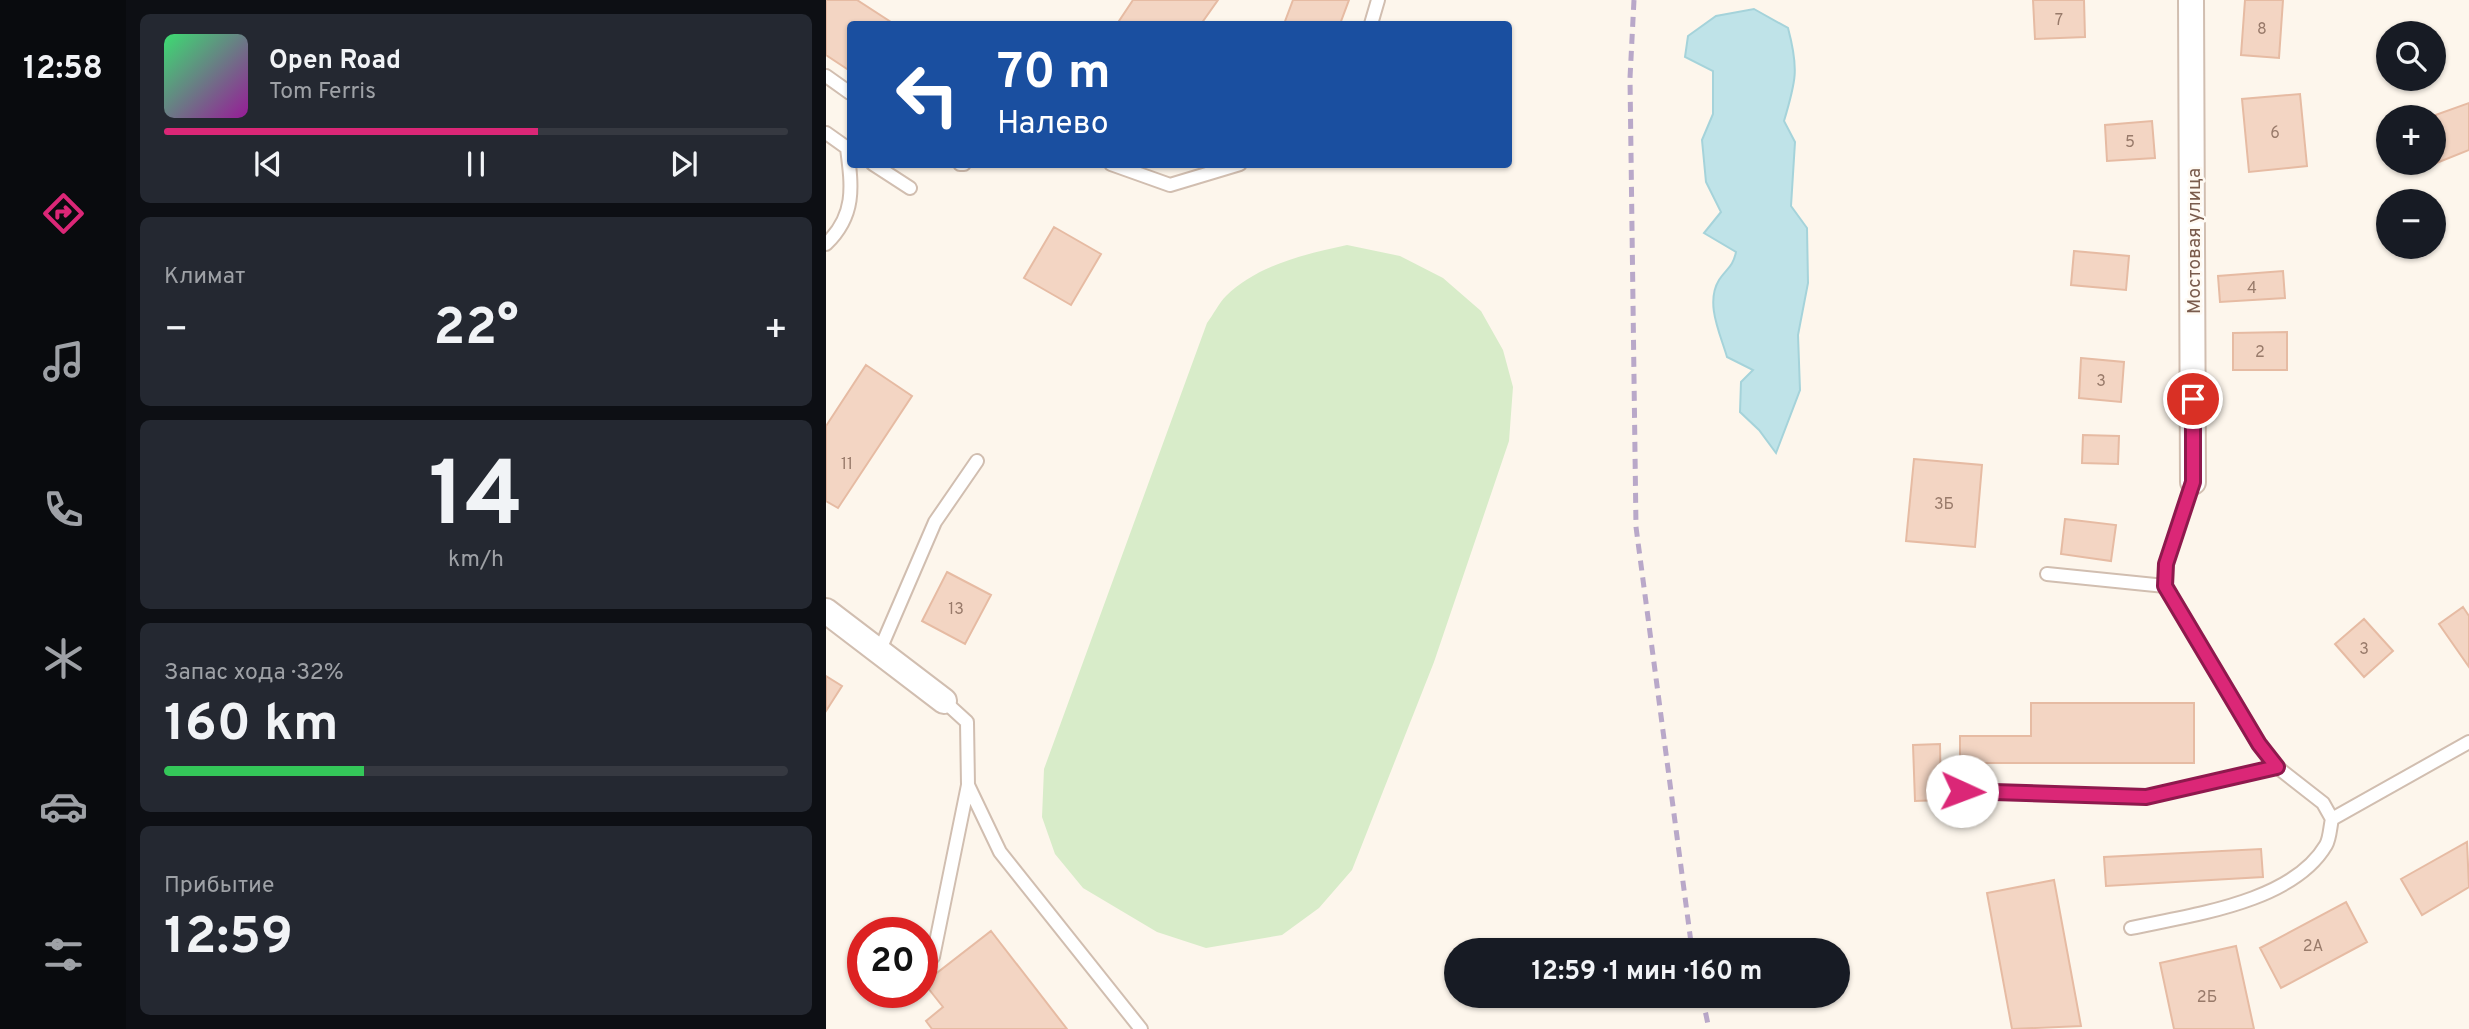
<!DOCTYPE html>
<html lang="ru">
<head>
<meta charset="utf-8">
<style>
  :root { --surface:#171b24; --page:#242831; --text:#f1f3f6; --muted:#9ea1a6; --line:#363941; --accent:#db2777 }
  body { margin:0; font-family:Overpass,sans-serif; background:var(--page); color:var(--text); height:100vh; display:flex; flex-direction:column; font-size:26px; white-space:nowrap }
  * { box-sizing:border-box; margin:0 }
  p { font-size:23px; color:var(--muted) }
  .icon { flex:none; width:38px; height:38px; fill:none; stroke:currentColor; stroke-width:2; stroke-linecap:round; stroke-linejoin:round }
  .map { position:relative; flex:1; overflow:hidden }
  .drawer { display:flex; flex-direction:column; gap:14px; padding:14px; background:#0d0f14; width:700px }
  .drawer>* { flex:none }
  .banner { position:absolute; left:21px; top:21px; width:665px; height:147px; border-radius:7px; box-shadow:0 2px 5px #0004; background:#1a4fa0; color:#fff; overflow:hidden }
  .fabs { position:absolute; left:1550px; top:21px; display:grid; gap:14px }
  .fabs a { display:grid; place-items:center; width:70px; height:70px; border-radius:50%; background:var(--surface); box-shadow:0 2px 5px #0004; font-size:35px }
  .speed { position:absolute; left:21px; top:917px; display:flex; gap:14px; font-size:35px; font-weight:700; text-align:center }
  .speed>* { display:grid; place-content:center; width:91px; height:91px; border-radius:50%; background:var(--surface); box-shadow:0 2px 5px #0004; line-height:1 }
  .speed .limit { border:10px solid #d22; background:#fff; color:#111 }
  .pin { position:absolute; display:grid; place-items:center; width:60px; height:60px; color:#fff; margin:-30px; border:4px solid #fff; border-radius:50%; box-shadow:0 2px 7px #0007 }
  .me { position:absolute; width:77px; margin:-38px; rotate:92deg; stroke-linejoin:round; filter:drop-shadow(0 0 5px #0008) }
  .turn { display:flex; align-items:center; gap:24px; height:147px; padding:0 35px; font-size:32px }
  .turn .icon { width:91px; height:91px; stroke-width:2.5 }
  .turn b { display:block; font-size:49px; line-height:60px }
  .big { font-size:52px; font-weight:700; line-height:1.1 }
  .drawer .tile { flex:1; display:flex; flex-direction:column; justify-content:center; gap:10px; min-width:0; padding:0 24px; border-radius:10px; background:var(--page) }
  .drawer .dial { align-items:center; gap:0 }
  .dial b { font-size:91px; line-height:1 }
  .song { display:flex; align-items:center; gap:21px }
  .cover { width:84px; height:84px; border-radius:10px; background:linear-gradient(135deg,hsl(140 70% 55%),hsl(300 70% 35%)) }
  .played { height:7px; border-radius:4px; background:linear-gradient(90deg,var(--accent) 60%,var(--line) 60%) }
  .keys { display:flex; justify-content:space-around; direction:ltr }
  .heat { display:flex; justify-content:space-between; align-items:center; font-size:38px; direction:ltr }
  .charge { height:10px; border-radius:5px; background:linear-gradient(90deg,#34c759 32%,var(--line) 0) }
  .trip { position:absolute; left:618px; top:938px; width:406px; height:70px; border-radius:35px; background:var(--surface); box-shadow:0 2px 5px #0004; font-weight:700; line-height:70px; text-align:center }
  main { display:flex; flex:1; min-height:0 }
  .dock { display:flex; flex-direction:column; width:126px; justify-content:space-around; align-items:center; background:#090b0e; color:var(--muted) }
  .dock .icon { width:49px; height:49px }
  .dock .on { color:var(--accent) }
  .dock b { font-size:32px; color:var(--text) }
  .map>svg:first-child { display:block }
</style>
</head>
<body>
<main>
<nav class="dock">
<b>12:58</b>
<svg class="icon on" aria-label="directions" viewBox="0 0 24 24"><path d="M12 3l9 9-9 9-9-9zM9 14v-3h6M13 9l2 2-2 2"/></svg>
<svg class="icon" aria-label="music" viewBox="0 0 24 24"><path d="M9 18V5l10-2v13"/><circle cx="6" cy="18" r="3"/><circle cx="16" cy="16" r="3"/></svg>
<svg class="icon" aria-label="phone" viewBox="0 0 24 24"><path d="M5 4h4l2 5-3 2q2 4 5 5l2-3 5 2v4C11 20 4 13 5 4z"/></svg>
<svg class="icon" aria-label="climate" viewBox="0 0 24 24"><path d="M12 3v18M4 7l16 10M4 17L20 7"/></svg>
<svg class="icon" aria-label="car" viewBox="0 0 24 24"><path d="M5 17H2v-5l4-1 3-4h7l3 4 3 1v5h-3M9 17h6M6 11h13"/><circle cx="7" cy="17" r="2"/><circle cx="17" cy="17" r="2"/></svg>
<svg class="icon" aria-label="filters" viewBox="0 0 24 24"><path d="M4 7h16M4 17h16"/><circle cx="9" cy="7" r="2"/><circle cx="15" cy="17" r="2"/></svg>
</nav>
<section class="drawer">
<div class="tile">
<div class="song"><i class="cover"></i><div><b>Open Road</b><p>Tom Ferris</p></div></div>
<div class="played"></div>
<div class="keys"><svg class="icon" aria-label="previous" viewBox="0 0 24 24"><path d="M18 5L8 12l10 7zM5 5v14"/></svg><svg class="icon" aria-label="pause" viewBox="0 0 24 24"><path d="M8 5v14M16 5v14"/></svg><svg class="icon" aria-label="next" viewBox="0 0 24 24"><path d="M6 5l10 7-10 7zM19 5v14"/></svg></div>
</div>
<div class="tile"><p>Климат</p>
<div class="heat"><a>−</a><b class="big">22°</b><a>+</a></div>
</div>
<div class="tile dial"><b>14</b><p>km/h</p></div>
<div class="tile"><p>Запас хода · 32%</p><b class="big">160 km</b><div class="charge"></div></div>
<div class="tile"><p>Прибытие</p><b class="big">12:59</b></div>
</section>
<div class="map">
<svg width="1643" height="1029" viewBox="0 0 1643 1029">
  <rect width="100%" height="100%" fill="#fdf6ec"/>
  <!-- green -->
  <path fill="#d8ecc9" d="M521,245L574,256L617,278L655,311L677,350L687,387L683,441L608,662L526,870L493,908L456,935L380,948L331,932L257,888L229,854L216,817L218,769L381,323C387,315 393,303 400,296C431,265 480,254 521,245Z"/>
  <!-- water -->
  <path fill="#bfe3e8" stroke="#a5d3da" stroke-width="2" d="M928,9L962,28C973,69 970,81 958,121L969,142L965,206L981,228L982,283L972,335L974,390L950,453L933,430L914,412L915,382L927,370L901,357C894,333 879,303 893,280C900,269 907,267 910,252L878,233L895,212L880,182L876,140L887,114V71L859,57L862,36L890,16Z"/>
  <!-- building -->
  <path fill="#f3d5c3" stroke="#e6bba3" stroke-width="2" d="M0,0H31L68,24H24V71L0,55Z
    M307,0H392L375,24H291Z
    M467,0H523L514,24H458Z
    M1207,0H1258L1259,37L1209,39Z
    M1419,0H1457L1453,58L1415,55Z
    M1474,94L1481,166L1423,172L1416,99Z
    M1643,103V150L1608,164V117H1604Z
    M1326,121L1329,158L1281,161L1279,125Z
    M228,227L275,254L245,305L198,278Z
    M1248,251L1303,256L1300,290L1245,285Z
    M1457,271L1459,298L1394,302L1392,276Z
    M1461,332V370H1407V333Z
    M1255,358L1298,362L1295,402L1253,398Z
    M40,365L86,396L12,508L0,501V426Z
    M1257,435L1293,436L1292,464L1256,463Z
    M1088,459L1156,465L1149,547L1080,541Z
    M1239,519L1290,525L1285,561L1235,554Z
    M121,572L165,595L139,644L96,621Z
    M1637,607L1643,616V667L1613,624Z
    M1538,619L1567,651L1538,677L1509,644Z
    M0,676L16,686L0,711Z
    M1205,703H1368V763H1134V736H1205Z
    M1114,744L1115,800L1089,801L1087,745Z
    M1641,842L1643,887L1596,915L1575,879Z
    M1435,849L1437,877L1280,886L1278,857Z
    M1228,880L1255,1026L1186,1029L1161,893Z
    M1520,902L1541,942L1455,988L1434,948Z
    M165,931L241,1029H106L100,1021L117,1007L98,983Z
    M1410,946L1428,1029H1348L1334,963Z"/>
  <g fill="none" stroke-linecap="round" stroke-linejoin="round">
    <defs>
      <path id="lane" d="M545,24L552,0
        M0,76L24,93
        M0,133L24,150
        M47,164L84,188
        M134,164H138
        M285,164L344,185L414,164
        M0,244C30,215 26,187 21,148
        M1367,482L1340,563L1339,586L1433,745L1451,767L1497,803L1506,819
        M1221,574L1339,586
        M53,652L109,522L151,461
        M118,701L141,722L142,785L174,852L315,1029
        M1136,791L1320,797L1451,767
        M1305,928C1364,915 1466,903 1500,845C1504,838 1504,827 1506,819L1643,742
        M107,957L142,785"/>
      <path id="street" d="M1365,0L1367,482
        M0,611L118,701"/>
    </defs>
    <!-- lane casing -->
    <use href="#lane" stroke="#d1beb0" stroke-width="16"/>
    <!-- street casing -->
    <use href="#street" stroke="#d1beb0" stroke-width="28"/>
    <!-- lane -->
    <use href="#lane" stroke="#fff" stroke-width="12"/>
    <!-- street -->
    <use href="#street" stroke="#fff" stroke-width="24"/>
    <!-- rail -->
    <path stroke="#b9a8c9" stroke-width="5" stroke-dasharray="10 7" stroke-linecap="butt" d="M808,0L804,78L810,527L866,950
      M876,996L883,1029"/>
  </g>
  <g fill="none" stroke-linecap="round" stroke-linejoin="round">
    <defs>
      <path id="route" d="M1136,791L1320,797L1451,767L1433,744L1339,586L1340,564L1367,482V399"/>
    </defs>
    <!-- route casing -->
    <use href="#route" stroke="#8e194d" stroke-width="18"/>
    <!-- route -->
    <use href="#route" stroke="#db2777" stroke-width="12"/>
  </g>
  <g text-anchor="middle" stroke-width="5" stroke-linejoin="round" paint-order="stroke">
    <!-- number labels -->
    <g font-size="16" fill="#987a6a">
      <text x="1233" y="25">7</text>
      <text x="1436" y="34">8</text>
      <text x="1449" y="138">6</text>
      <text x="1304" y="147">5</text>
      <text x="1426" y="293">4</text>
      <text x="1434" y="357">2</text>
      <text x="1275" y="386">3</text>
      <text x="21" y="469">11</text>
      <text x="1118" y="509">3Б</text>
      <text x="130" y="614">13</text>
      <text x="1538" y="654">3</text>
      <text x="1487" y="951">2А</text>
      <text x="1381" y="1002">2Б</text>
    </g>
    <!-- street labels -->
    <g font-size="19" fill="#7a5c4d" stroke="#fffaf3">
      <text transform="translate(1367 241) rotate(-90)" y="7">Мостовая улица</text>
    </g>
  </g>
</svg>
<div class="fabs">
<a><svg class="icon" aria-label="search" viewBox="0 0 24 24"><circle cx="10" cy="10" r="6"/><path d="M15 15l6 6"/></svg></a>
<a>+</a>
<a>−</a>
</div>
<div class="speed"><div class="limit">20</div></div>
<div class="pin" style="left:1367px;top:399px;background:#d93025"><svg class="icon" aria-label="arrive" viewBox="0 0 24 24"><path d="M6 21V4h12l-3 4 3 4H6"/></svg></div>
<svg class="me" style="left:1136px;top:791px" viewBox="-20 -20 40 40"><circle r="19" fill="#fff"/><path d="M0-13L10 11 0 6-10 11z" fill="#db2777"/></svg>
<div class="trip">12:59 · 1 мин · 160 m</div>
<div class="banner">
<div class="turn"><svg class="icon" aria-label="left" viewBox="0 0 24 24"><path d="M17 20v-9H6M10 6l-5 5 5 5"/></svg><div><b>70 m</b>Налево</div></div>
</div>
</div>
</main>
</body>
</html>
